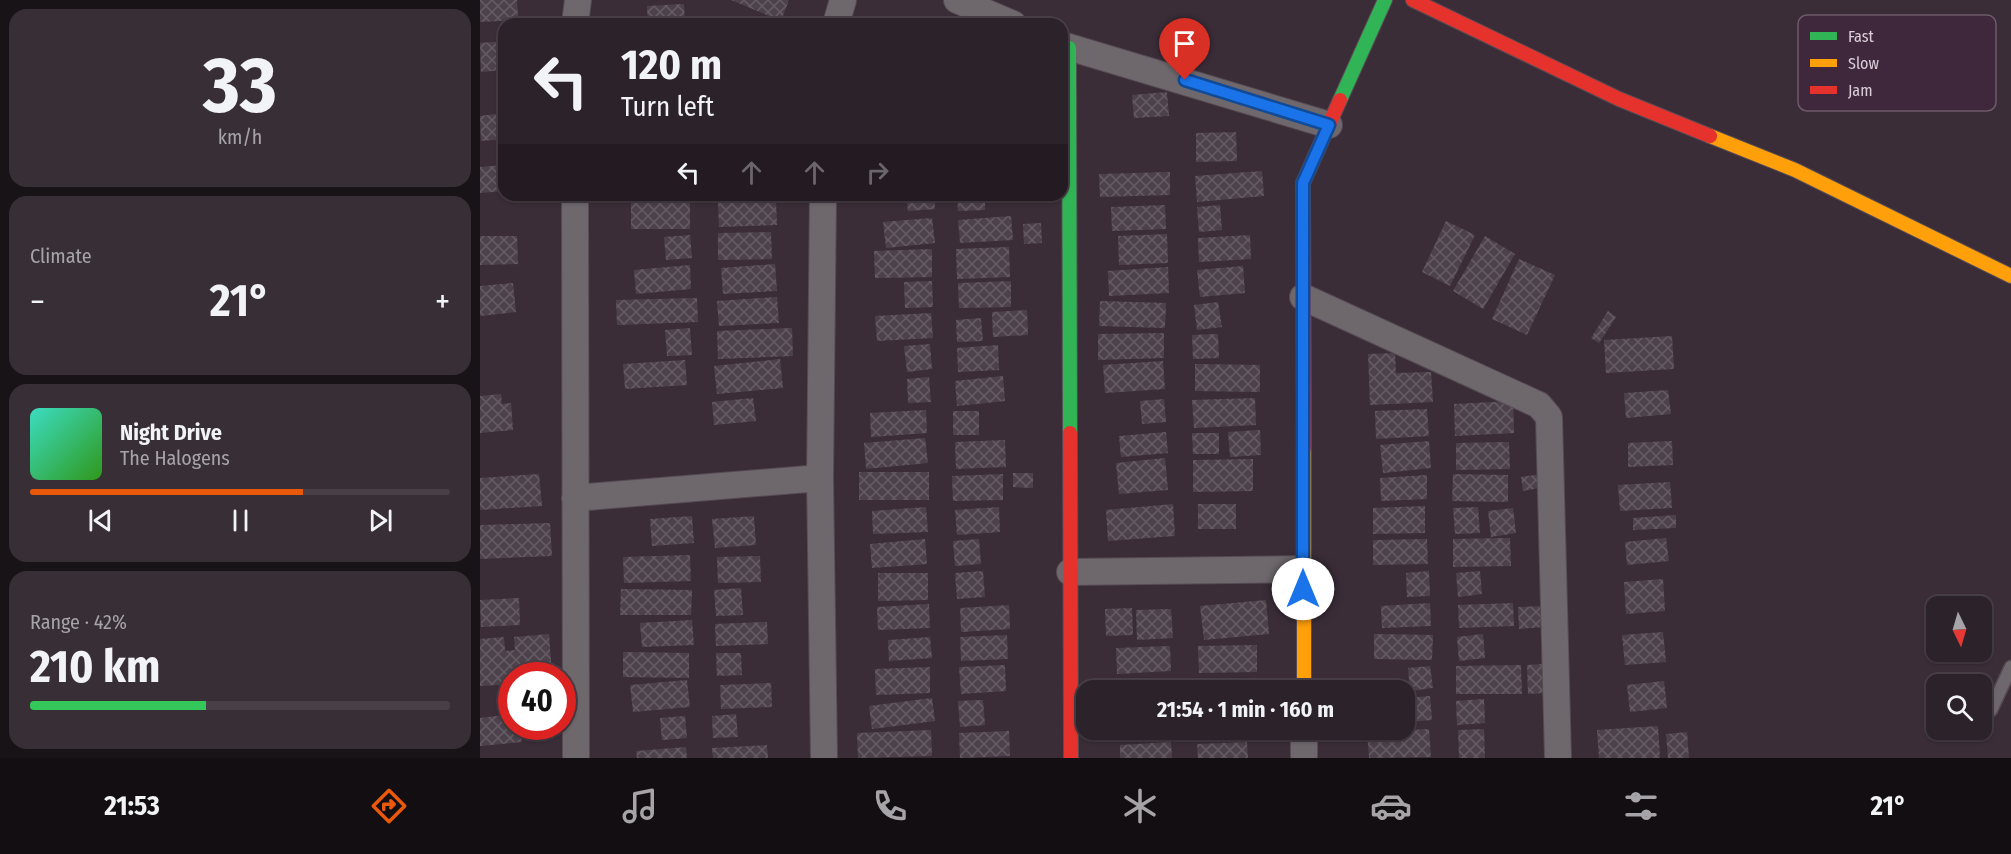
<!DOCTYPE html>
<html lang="en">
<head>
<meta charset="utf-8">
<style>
  :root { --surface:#2c222a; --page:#382f36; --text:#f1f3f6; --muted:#a6a4a8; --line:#483f47; --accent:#ea580c }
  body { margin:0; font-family:"Fira Sans Condensed",sans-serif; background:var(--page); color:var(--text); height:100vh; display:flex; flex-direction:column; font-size:22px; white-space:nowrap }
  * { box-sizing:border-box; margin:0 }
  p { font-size:20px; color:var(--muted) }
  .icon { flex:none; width:33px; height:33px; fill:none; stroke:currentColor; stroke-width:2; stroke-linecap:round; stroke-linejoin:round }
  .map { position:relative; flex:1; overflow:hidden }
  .drawer { display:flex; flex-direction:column; gap:9px; padding:9px; background:#181317; width:480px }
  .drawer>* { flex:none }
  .guide { position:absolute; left:18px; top:18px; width:570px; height:183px; border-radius:18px; box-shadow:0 2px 4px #0004,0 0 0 2px var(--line); background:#2c222a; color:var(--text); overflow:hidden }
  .needle { width:39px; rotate:175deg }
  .fabs { position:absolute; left:1446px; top:596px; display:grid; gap:12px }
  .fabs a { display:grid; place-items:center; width:66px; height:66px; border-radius:12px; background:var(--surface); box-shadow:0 2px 4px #0004,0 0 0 2px var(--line); font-size:30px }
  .speed { position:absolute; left:18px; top:662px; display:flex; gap:12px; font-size:30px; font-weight:700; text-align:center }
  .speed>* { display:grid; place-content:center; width:78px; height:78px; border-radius:50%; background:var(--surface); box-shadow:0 2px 4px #0004,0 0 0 2px var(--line); line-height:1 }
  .speed .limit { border:9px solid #d22; background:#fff; color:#111 }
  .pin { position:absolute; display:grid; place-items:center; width:51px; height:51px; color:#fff; margin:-62px -26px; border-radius:50% 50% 50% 0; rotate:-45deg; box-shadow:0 0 6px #0007 }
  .pin .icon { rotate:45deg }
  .me { position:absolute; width:66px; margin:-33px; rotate:0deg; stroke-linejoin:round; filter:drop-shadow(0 0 4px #0008) }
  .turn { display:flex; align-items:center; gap:21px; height:126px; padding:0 24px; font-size:27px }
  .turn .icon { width:78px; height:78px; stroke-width:2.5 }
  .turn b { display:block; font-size:42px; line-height:51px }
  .lanes { display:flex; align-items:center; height:57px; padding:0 24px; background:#0003; justify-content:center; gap:30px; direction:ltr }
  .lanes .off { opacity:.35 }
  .big { font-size:45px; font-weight:700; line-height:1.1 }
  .drawer .widget { flex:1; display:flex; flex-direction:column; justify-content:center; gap:9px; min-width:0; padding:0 21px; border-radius:18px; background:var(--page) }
  .drawer .dial { align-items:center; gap:0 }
  .dial b { font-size:78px; line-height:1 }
  .song { display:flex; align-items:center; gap:18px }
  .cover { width:72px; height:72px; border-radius:9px; background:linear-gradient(135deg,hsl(170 70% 55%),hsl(110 70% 35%)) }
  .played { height:6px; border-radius:3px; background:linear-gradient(90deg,var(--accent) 65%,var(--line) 65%) }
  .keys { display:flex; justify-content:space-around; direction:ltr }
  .heat { display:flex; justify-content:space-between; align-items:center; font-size:33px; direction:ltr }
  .charge { height:9px; border-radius:4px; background:linear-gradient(90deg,#34c759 42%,var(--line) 0) }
  .trip { position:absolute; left:596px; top:680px; width:339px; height:60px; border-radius:18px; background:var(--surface); box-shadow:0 2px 4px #0004,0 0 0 2px var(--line); font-weight:700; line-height:60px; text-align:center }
  .dock { display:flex; height:96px; justify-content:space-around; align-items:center; background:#120e11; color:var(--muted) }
  .dock .icon { width:42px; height:42px }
  .dock .current { color:var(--accent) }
  .dock b { font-size:27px; color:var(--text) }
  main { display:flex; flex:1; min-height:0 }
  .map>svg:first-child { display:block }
</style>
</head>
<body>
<main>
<section class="drawer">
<div class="widget dial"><b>33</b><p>km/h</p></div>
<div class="widget"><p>Climate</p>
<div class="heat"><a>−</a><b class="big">21°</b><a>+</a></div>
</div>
<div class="widget">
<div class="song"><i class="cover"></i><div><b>Night Drive</b><p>The Halogens</p></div></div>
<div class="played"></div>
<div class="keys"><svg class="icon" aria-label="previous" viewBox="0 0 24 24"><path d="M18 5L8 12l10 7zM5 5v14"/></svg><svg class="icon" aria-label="pause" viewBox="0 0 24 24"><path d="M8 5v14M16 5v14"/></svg><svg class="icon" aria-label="next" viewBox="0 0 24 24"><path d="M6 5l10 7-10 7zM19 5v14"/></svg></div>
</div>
<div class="widget"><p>Range · 42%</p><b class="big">210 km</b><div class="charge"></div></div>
</section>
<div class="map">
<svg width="1531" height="758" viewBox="0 0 1531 758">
  <defs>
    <pattern id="building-cross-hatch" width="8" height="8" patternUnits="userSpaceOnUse" patternTransform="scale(1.5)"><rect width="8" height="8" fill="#4d424b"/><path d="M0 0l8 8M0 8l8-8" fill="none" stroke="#665c64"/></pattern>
  </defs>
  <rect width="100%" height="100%" fill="#3a2d38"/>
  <!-- building -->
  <path fill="url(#building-cross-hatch)" d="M0,0H37L38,20L0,22Z
    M251,0H309L301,21Z
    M204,4L205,24H168L167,6Z
    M24,41V70L1,72L0,43Z
    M687,92L689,116L654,118L652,95Z
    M24,113V139L1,141L0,116Z
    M756,132L757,161L716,162V133Z
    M24,165V191L0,193V167Z
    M782,171L784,196L717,202L715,176Z
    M690,172V195L620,197L619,174Z
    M426,195H454L455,209L428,211Z
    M477,195H505V210L478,211Z
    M151,202H210V229H151Z
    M296,202L297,225L239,227L238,203Z
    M685,205L686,229L632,231L631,207Z
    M740,205L742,230L719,232L717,207Z
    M531,216L533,240L480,243L478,220Z
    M452,218L455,243L406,248L403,222Z
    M966,221L995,235L970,286L942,272Z
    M561,223L562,243L544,244L543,224Z
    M291,232L292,259L238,260V233Z
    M687,234L688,263L639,265L638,236Z
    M210,235L212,258L186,260L184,237Z
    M770,235L771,259L719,262L718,238Z
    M0,236H37L38,264L0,265Z
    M1005,236L1035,254L1003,309L973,291Z
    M529,247L530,277L477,279L476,249Z
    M452,249V277L395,278L394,251Z
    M1039,259L1075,275L1047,335L1012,319Z
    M295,264L297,291L243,294L241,268Z
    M210,265L211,289L156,294L154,270Z
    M763,266L765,293L720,297L717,270Z
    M688,267L689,293L629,296L628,271Z
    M452,281L453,307L425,308L424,282Z
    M531,281V307L479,308L478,283Z
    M33,283L36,312L0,316V286Z
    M297,297L299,323L239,326L237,301Z
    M217,298L218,322L137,325L136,300Z
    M620,301L686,303L685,328L619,326Z
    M738,302L742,327L717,330L714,305Z
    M547,310L548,335L513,337L512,312Z
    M1128,311L1136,317L1119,343L1111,338Z
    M451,313L453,338L397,341L395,316Z
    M501,318L503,341L477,342L476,320Z
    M210,328L212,355L187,356L185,330Z
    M312,328L313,356L238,359L237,331Z
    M684,333V358L618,360V334Z
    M738,334L739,358L713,359L712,335Z
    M1192,336L1194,369L1126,373L1124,340Z
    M450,344L452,369L427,372L424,346Z
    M518,345L519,370L478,372L477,348Z
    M915,353L916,373L951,372L953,402L890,405L888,354Z
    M300,359L303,388L237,394L234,366Z
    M205,360L207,385L145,389L143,364Z
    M683,361L685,389L625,393L623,365Z
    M715,364L780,365V392L715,391Z
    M523,376L525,401L477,406L475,381Z
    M449,377L451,402L428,403L427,379Z
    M1188,390L1191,414L1146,418L1144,393Z
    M21,394L22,404L31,403L33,430L0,433V396Z
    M273,398L276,421L234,425L232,402Z
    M775,398L776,425L714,428L712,400Z
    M684,399L686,422L662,424L660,401Z
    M1033,401L1034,433L975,436L974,404Z
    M947,409L949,436L896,439L895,411Z
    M446,410L447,433L391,437L390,413Z
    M473,411H499V435H473Z
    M780,430L781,455L750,457L748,432Z
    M686,432L688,453L641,457L639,436Z
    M712,433H739V454H713Z
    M445,438L448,463L386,469L384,443Z
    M525,440L526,467L476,469L475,442Z
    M949,441L951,468L903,473L900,445Z
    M1192,441L1193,465L1148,467V443Z
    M1029,442L1030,469L976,470V443Z
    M685,458L688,490L639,494L636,463Z
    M773,459V491L713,492V460Z
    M379,472H449V500H379Z
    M533,473H553V488L533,487Z
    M59,474L62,506L0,510V478Z
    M523,474V500L473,501L472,476Z
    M973,474L1028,475V502L972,501Z
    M1062,474L1064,487L1043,491L1041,477Z
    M947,475V499L901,501L900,478Z
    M1190,482L1192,508L1140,511L1138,485Z
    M693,504L695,536L628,541L626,510Z
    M718,504H756V529H718Z
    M945,506V533L893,534V508Z
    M446,507L448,532L393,534L392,511Z
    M519,507L520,532L477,535L475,510Z
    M998,507L1000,533L975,534L973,508Z
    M1033,508L1036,533L1011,537L1008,511Z
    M1196,515V528L1153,530V518Z
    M212,516L214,543L172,546L170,519Z
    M274,516L276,545L235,548L232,519Z
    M70,523L72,556L0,559V525Z
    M1030,538L1031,566L973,567V539Z
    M1186,538L1189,561L1147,565L1145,542Z
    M445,539L447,564L392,568L390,544Z
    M499,539L501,564L475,566L473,541Z
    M947,539L948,564L893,565V540Z
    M210,555L211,581L144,583L143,557Z
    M280,556L281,582L238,583L237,557Z
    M503,571L505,597L477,599L475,573Z
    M949,571L950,596L927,597L926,573Z
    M1000,571L1002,594L978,597L976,573Z
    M398,573H448V600L398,601Z
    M1183,579L1185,611L1146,614L1144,582Z
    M261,588L263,615L236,616L234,590Z
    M141,589L212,590L211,615H140Z
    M39,598L40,625L1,627L0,600Z
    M786,600L789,634L724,640L720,606Z
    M950,603L951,626L902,628L901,606Z
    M1033,603L1034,626L979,628L978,605Z
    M449,604L450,628L398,630L397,607Z
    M529,605L530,629L481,632L480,608Z
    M1063,606L1065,627L1039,629L1038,607Z
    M652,608L653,635L626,636L625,609Z
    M691,609L693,638L657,640L656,610Z
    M212,620L214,645L162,647L160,623Z
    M287,622L288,644L236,646L235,624Z
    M1183,632L1186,662L1145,665L1142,635Z
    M69,634L72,675H32V684L0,686V639L24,637L25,651L35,650L34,637Z
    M894,634L953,635L952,660L894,659Z
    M1003,634L1005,658L979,661L977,637Z
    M527,635L528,659L481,661L480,637Z
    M450,637L452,658L409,661L408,640Z
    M777,645V672L719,673L718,646Z
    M690,646L691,671L637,674L636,648Z
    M143,652L209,653V678L143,677Z
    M236,653H261L262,675L237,676Z
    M1063,664L1064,693L1048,694L1047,665Z
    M525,665L526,691L481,694L479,667Z
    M1041,665L1042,694H976V666Z
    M950,666L953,688L930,691L928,668Z
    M450,667V693L396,695L395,669Z
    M689,678V690H628V681Z
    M207,680L210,707L153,712L150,685Z
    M776,680V690H721L720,682Z
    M1184,681L1187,708L1150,712L1147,685Z
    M291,683L292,707L241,709L240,685Z
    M950,696L952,720L927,722L925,698Z
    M452,698L455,721L392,729L389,706Z
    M1004,699L1005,723L977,725L976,701Z
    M503,700L505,725L480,727L478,701Z
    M32,714V726H40L42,742L0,746V718Z
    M256,714L258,737L233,738L232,716Z
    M205,716L207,738L182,740L180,718Z
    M1178,726L1180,758H1119L1117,730Z
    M628,729H689V739L628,738Z
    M722,729H784V736L722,737Z
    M949,729L951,757L889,758L887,732Z
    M1004,729L1005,758H979L978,730Z
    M451,730L452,756L378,758L377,733Z
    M529,731L530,756L480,758L479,733Z
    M1207,732L1209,758H1188L1186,734Z
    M691,742L692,758H640V745Z
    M767,742L768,758H718L717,744Z
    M287,745L288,758H233L232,748Z
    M206,747L207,758H157L156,751Z"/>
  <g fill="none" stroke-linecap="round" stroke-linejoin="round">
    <defs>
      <path id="lane" d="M1511,710L1531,667"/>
      <path id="street" d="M477,0L533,24
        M95,24L98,0
        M356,24L363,0
        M582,45L849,125
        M95,195L96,758
        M343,195L340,478L344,758
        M823,297L1059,405L1069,417L1078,758
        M95,498L340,478
        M590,572L823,569
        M824,729V758"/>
      <path id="fast" d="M589,48L590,433
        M860,100L905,0"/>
      <path id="slow" d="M1230,136L1315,170L1531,276
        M824,448V690"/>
      <path id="jam" d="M933,0L1139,99L1230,136
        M590,433L591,758
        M824,448L823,183L860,100"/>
    </defs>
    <!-- lane casing -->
    <use href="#lane" stroke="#564b54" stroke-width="15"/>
    <!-- street casing -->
    <use href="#street" stroke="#564b54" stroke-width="28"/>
    <!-- fast casing -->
    <use href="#fast" stroke="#564b54" stroke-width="16"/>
    <!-- slow casing -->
    <use href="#slow" stroke="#564b54" stroke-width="16"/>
    <!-- jam casing -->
    <use href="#jam" stroke="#564b54" stroke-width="16"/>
    <!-- lane -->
    <use href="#lane" stroke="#6e686d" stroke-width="12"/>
    <!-- street -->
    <use href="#street" stroke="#6e686d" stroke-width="26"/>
    <!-- fast -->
    <use href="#fast" stroke="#30b455" stroke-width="14"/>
    <!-- slow -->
    <use href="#slow" stroke="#ff9f0a" stroke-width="14"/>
    <!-- jam -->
    <use href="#jam" stroke="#e5322d" stroke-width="14"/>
  </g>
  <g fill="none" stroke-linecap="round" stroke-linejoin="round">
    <defs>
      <path id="route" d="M705,80L849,125L823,183V589"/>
    </defs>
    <!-- route casing -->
    <use href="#route" stroke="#114b97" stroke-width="15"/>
    <!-- route -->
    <use href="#route" stroke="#1a73e8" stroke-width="10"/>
  </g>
  <!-- legend -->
  <rect x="1318" y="15" width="198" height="96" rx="9" fill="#3f283b" stroke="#6e5a6a" stroke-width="1.5"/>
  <rect x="1330" y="32" width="27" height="8" fill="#30b455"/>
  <rect x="1330" y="59" width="27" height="8" fill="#ff9f0a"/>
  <rect x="1330" y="86" width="27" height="8" fill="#e5322d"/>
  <g font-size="16" fill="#dbcdd9">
    <text x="1368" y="42">Fast</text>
    <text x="1368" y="69">Slow</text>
    <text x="1368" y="96">Jam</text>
  </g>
</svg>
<div class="fabs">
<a><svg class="needle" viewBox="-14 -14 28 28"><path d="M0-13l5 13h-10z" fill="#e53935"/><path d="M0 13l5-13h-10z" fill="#a6a4a8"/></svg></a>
<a><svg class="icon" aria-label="search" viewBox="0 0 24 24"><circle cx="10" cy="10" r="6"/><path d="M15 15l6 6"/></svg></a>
</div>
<div class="speed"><div class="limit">40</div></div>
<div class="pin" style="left:705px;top:80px;background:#d93025"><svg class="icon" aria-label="arrive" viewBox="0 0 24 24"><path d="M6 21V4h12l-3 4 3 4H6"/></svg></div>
<svg class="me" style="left:823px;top:589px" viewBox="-20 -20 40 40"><circle r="19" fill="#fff"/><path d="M0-13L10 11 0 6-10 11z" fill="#1a73e8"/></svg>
<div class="trip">21:54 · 1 min · 160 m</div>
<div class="guide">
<div class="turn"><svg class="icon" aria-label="left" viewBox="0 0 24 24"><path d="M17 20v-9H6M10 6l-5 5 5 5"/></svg><div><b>120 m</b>Turn left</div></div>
<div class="lanes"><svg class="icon" aria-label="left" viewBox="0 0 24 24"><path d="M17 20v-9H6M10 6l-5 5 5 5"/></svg><svg class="icon off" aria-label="ahead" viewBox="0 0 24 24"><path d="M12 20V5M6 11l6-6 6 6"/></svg><svg class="icon off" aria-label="ahead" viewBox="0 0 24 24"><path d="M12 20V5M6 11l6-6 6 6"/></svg><svg class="icon off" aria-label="right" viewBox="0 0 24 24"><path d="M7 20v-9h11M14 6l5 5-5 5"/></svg></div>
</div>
</div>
</main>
<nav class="dock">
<b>21:53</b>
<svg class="icon current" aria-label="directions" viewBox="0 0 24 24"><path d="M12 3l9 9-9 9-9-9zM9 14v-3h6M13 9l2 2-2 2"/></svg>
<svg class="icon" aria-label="music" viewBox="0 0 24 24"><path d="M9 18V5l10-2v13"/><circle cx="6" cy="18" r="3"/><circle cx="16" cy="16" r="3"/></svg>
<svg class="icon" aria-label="phone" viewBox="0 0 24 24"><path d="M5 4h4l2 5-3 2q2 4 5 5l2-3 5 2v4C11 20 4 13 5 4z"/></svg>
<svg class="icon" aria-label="climate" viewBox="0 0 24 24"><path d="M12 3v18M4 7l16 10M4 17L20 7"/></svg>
<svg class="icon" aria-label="car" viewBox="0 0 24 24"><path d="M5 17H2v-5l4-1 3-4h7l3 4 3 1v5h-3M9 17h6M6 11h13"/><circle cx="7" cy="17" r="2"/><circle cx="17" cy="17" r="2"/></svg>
<svg class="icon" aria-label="filters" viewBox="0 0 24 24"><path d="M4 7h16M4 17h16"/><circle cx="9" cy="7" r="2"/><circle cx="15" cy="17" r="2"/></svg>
<b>21°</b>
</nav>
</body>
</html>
